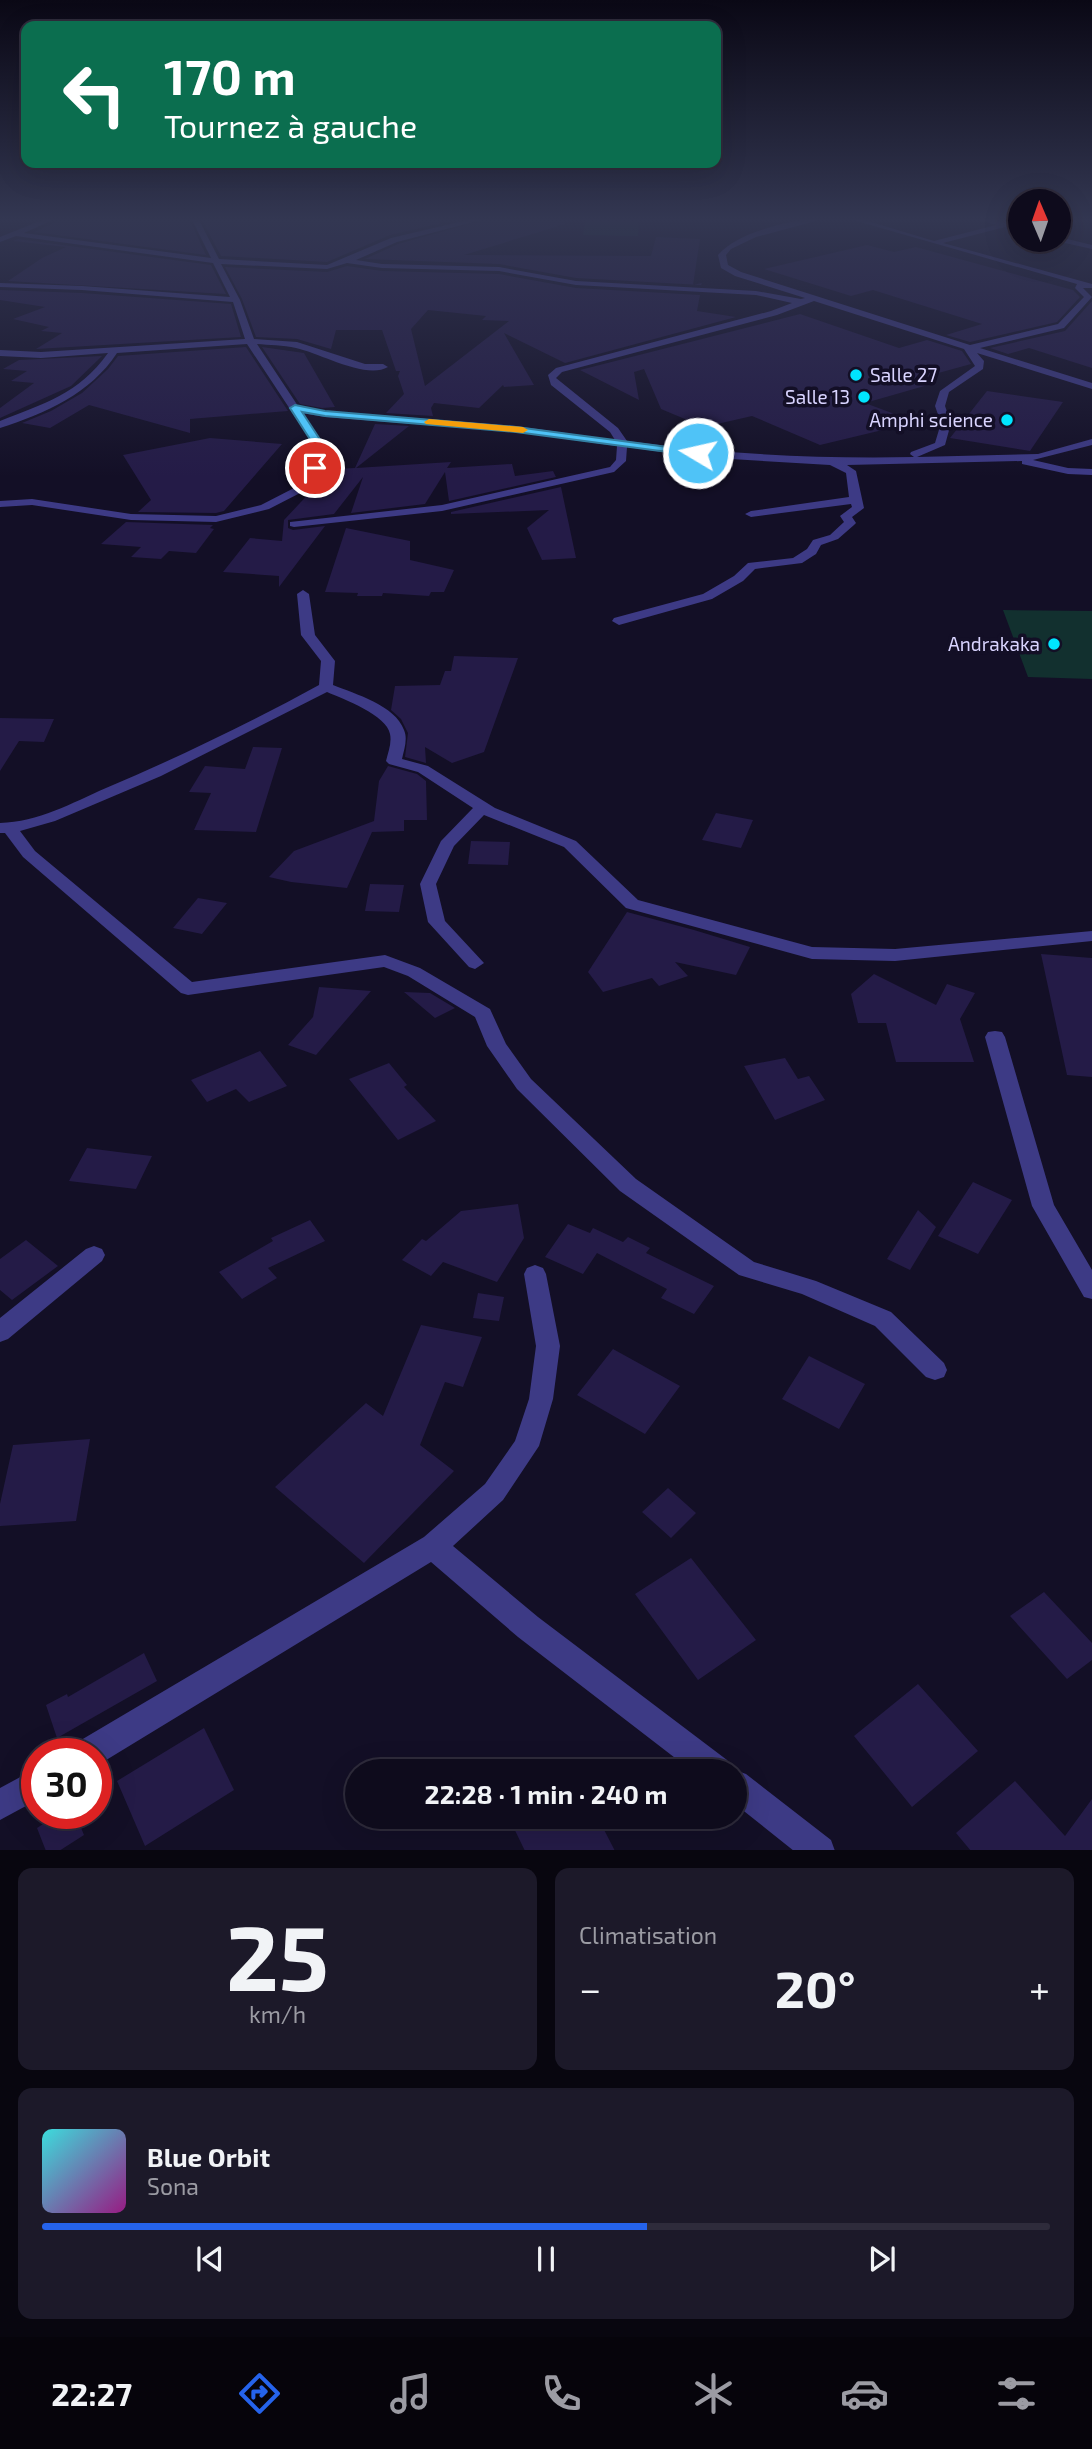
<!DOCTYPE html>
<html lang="fr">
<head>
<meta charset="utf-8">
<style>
  :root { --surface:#0e0b1c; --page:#1c1929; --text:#f1f3f6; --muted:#9b9ba3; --line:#2e2b3b; --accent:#2563eb }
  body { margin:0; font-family:"Exo 2",sans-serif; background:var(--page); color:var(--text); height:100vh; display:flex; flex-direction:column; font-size:26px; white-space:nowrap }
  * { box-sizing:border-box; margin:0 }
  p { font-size:23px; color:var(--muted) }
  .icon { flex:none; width:38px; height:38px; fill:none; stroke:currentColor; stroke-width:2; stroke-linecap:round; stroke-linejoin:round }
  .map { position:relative; height:1850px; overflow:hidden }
  .panel { display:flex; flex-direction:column; gap:18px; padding:18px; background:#08060f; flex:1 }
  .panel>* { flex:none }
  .banner { position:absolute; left:21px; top:21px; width:700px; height:147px; border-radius:14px; box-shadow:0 7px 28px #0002,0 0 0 2px var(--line); background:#0b6e4f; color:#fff; overflow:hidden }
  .needle { width:46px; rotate:358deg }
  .fabs { position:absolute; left:1008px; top:189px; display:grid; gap:14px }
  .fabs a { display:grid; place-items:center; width:63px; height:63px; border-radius:50%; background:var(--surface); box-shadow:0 7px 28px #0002,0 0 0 2px var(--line); font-size:35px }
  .speed { position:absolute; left:21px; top:1738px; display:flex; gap:14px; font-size:35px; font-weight:700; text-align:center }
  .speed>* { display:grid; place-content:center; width:91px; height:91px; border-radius:50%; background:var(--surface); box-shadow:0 7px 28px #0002,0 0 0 2px var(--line); line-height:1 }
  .speed .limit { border:10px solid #d22; background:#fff; color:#111 }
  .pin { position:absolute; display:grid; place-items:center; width:60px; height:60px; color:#fff; margin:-30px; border:4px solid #fff; border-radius:50%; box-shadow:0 2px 7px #0007 }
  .me { position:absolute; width:77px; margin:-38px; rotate:279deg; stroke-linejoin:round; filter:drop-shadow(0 0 5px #0008) }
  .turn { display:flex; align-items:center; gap:24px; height:147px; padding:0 28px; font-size:32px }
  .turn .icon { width:91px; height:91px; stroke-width:2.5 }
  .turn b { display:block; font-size:49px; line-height:60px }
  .big { font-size:52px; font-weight:700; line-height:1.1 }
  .panel .tile { flex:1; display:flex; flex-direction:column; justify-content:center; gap:10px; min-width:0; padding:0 24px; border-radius:14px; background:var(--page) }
  .panel .dial { align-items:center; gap:0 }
  .dial b { font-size:91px; line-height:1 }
  .song { display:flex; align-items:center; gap:21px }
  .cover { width:84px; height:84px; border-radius:10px; background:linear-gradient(135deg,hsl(180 70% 55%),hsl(310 70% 35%)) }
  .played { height:7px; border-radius:4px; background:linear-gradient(90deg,var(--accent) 60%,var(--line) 60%) }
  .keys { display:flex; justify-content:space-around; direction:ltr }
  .heat { display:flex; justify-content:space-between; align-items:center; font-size:38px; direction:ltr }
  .panel .tiles { flex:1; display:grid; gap:18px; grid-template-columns:1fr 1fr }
  .tile:last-child { grid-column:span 2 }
  .trip { position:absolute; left:345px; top:1759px; width:402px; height:70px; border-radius:35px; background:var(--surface); box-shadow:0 7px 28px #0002,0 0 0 2px var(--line); font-weight:700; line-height:70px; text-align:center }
  .tabs { display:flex; height:112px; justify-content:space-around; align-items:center; background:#06040b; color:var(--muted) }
  .tabs .icon { width:49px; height:49px }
  .tabs .selected { color:var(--accent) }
  .tabs b { font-size:32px; color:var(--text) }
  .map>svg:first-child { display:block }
</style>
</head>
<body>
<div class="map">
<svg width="1092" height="1851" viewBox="0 0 1092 1851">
  <rect width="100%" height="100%" fill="#130f26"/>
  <!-- green -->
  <path fill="#12302f" d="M586,218H639L638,236L583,235Z
    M1003,610L1092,611V679L1028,677Z"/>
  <!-- building -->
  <path fill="#241b47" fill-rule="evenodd" d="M64,218H189L206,255L34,232Z
    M201,218H330L403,223L422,219L440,222L463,218L390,235L327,262L221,256Z
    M491,218H564L565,224L464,255L651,256L656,237L700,239L693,285L702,283L701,285L576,278L499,264L365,259L398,244Z
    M18,239L211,265L226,294L8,281L42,258L66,247L13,241Z
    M867,245L894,252L916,247L1073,290L1080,297L1057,322L970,342L946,335L982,324L873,290L851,296L764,269Z
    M347,266L382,271L499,274L576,288L700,295L697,311L736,317L565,363L504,333L534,385L504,387L503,385L479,408L434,403L431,408L433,416L386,413L404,394L398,376L400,371H396L382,330H336L331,349L297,339L256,337L242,299L225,267L327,272ZM428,310L486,316L482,320L509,321L425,386L411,329Z
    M0,290L82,293L231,304L241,337L36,349L62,333L41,331L49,327L13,319L45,307L0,300Z
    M1092,301V368L1029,348L1008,354L990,348L1065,331Z
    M800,314L899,348L927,340L962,351L971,364L913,380L935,383L865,403L916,422L820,445L752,416L704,427L661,409L644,369L634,372L639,400L580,370Z
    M246,347L288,411L190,419V433L89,405L50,428L22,423L51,411L82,393L108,369L118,356Z
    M262,347L304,353L335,407L322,408L300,404Z
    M102,356L71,386L0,418V408L34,383L11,381L27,371L3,369L19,360Z
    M987,391L1063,402L1030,451L950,438Z
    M375,424L409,426L356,468L451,462L447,468L512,464L515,476L553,471L556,477L449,501L445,472L425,504L351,513L363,477L334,514L288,520V528L293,530L325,526L279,587V576L223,572L250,538L282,541L284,520L332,469L355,468Z
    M210,438L282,444L224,511L216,513L138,512L151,500L123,455Z
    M561,487L576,558L542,560L527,528L549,510L451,514V512Z
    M126,522L213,525L210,528L214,529L196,553L169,551L161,559L131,557L141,547L101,544Z
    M346,528L410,541V560L454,570L444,592H431L429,596L383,593L382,596H357L358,593L325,592Z
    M454,656L518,658L484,752L452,763L425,747L426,763L405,757L408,733L401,719L391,710L395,686L440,685L445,671H451Z
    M0,718L54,719L44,742L19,741L0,771Z
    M253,747L282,748L256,832L194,830L211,793L189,792L205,766L245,769Z
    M388,766L417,774L426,781L427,820H404V831L372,832L347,888L291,882L269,877L294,851L374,821L379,781Z
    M716,813L753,820L741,848L702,840Z
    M471,841L510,842L508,865L468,864Z
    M370,884L404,885L399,912L365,911Z
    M198,898L227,903L202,934L173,928Z
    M627,912L694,930L750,947L736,975L675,962L688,976L659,986L652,978L603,992L588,972Z
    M1041,954L1092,958V1077L1067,1075Z
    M874,974L936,1005L947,984L975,993L960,1019L974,1062H896L886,1023H858L851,994Z
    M319,987L371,991L316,1055L288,1045L313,1017Z
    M404,992L430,993L455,1008L435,1018Z
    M260,1051L287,1086L249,1102L236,1089L207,1102L191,1080Z
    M785,1058L798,1079L809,1076L825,1100L775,1120L744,1066Z
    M389,1063L407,1085L404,1087L436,1121L398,1140L349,1079Z
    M87,1148L126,1153L152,1156L136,1189L69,1181Z
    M973,1182L1012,1200L978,1254L938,1236Z
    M518,1204L524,1238L497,1282L443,1262L431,1276L402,1260L422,1239L426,1241L461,1211Z
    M918,1210L936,1227L910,1270L887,1259Z
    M310,1220L325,1241L268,1268L277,1278L242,1299L219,1272L273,1241L271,1238Z
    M568,1224L590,1233L593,1228L623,1242L628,1237L650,1248L646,1253L714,1286L694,1314L661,1298L667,1289L597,1253L583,1274L545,1257Z
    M26,1240L58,1266L12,1300L0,1290V1259Z
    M478,1293L504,1297L499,1321L473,1318Z
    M421,1325L482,1337L463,1387L445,1382L420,1445L454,1471L364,1563L275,1487L366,1403L383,1416Z
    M613,1349L680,1386L645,1434L577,1395Z
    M809,1356L865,1384L839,1429L782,1399Z
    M90,1439L76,1521L0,1526V1504L13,1445Z
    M668,1488L696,1513L671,1538L642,1512Z
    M691,1558L756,1640L698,1680L635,1594Z
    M1044,1592L1092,1643V1660L1067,1679L1010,1616Z
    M144,1653L157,1681L57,1738L46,1705L67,1694L68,1697Z
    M918,1684L978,1751L912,1807L854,1736Z
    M204,1728L234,1790L145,1846L117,1781Z
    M1015,1781L1065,1836L1092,1799V1851H971L956,1833Z
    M60,1813H75L84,1835L59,1851H46L37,1828Z
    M508,1816H597L615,1851H525Z"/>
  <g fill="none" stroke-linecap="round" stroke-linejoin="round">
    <!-- minor -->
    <path fill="#3d3a85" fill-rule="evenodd" d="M47,218H57L24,233L211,258L191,218H198L219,259L327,265L391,238L476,218H489L397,242L356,260L382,264L499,267L576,281L756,291L801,299L805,298L735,276L721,268L718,255C738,231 797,218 827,218L756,237L731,249L726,255L728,265L741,272L970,345L1058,324L1084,297L1075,288L1077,284L846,218H858L934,241L996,225L973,218H986L1020,227V231L1005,227L943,243L1092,284V288H1083L1092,297L1064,328L980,348L1092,383V389L977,353L984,361L983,369L949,392L945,406L951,423L945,445L917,457L1038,454L1092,439V445L1033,460L1068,468L1092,469V475L1068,474L1022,464V461L847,465L856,471L864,508L852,517L856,523L854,525L838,539L821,545L816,554L802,563L755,569L743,581L712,599L619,625L612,621L614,618L703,594L734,576L748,563L793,558L807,549L813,540L830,535L844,522L840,516L852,507L851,504L751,517L745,514L751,511L849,497L846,473L830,465L698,457L627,447L626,461L614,472L442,511L294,527L290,526V522L442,505L610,467L616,460L617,446L516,432L325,417L302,413L323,444L320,468L304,491L269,509L216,522L131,520L32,505L0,507V501L32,499L131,514L216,516L261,505L296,487L310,468L313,444L247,344L117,353C90,394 46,413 0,428V421C44,403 78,395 108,353L41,358L0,356V350L41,352L245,339L233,302L82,290L0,287V283L82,286L230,297L213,263L16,236L0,242V237ZM347,263L382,268L499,271L576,285L756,295L792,303L771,311L556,368L548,375L551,385L610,432L615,440L516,426L325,411L298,406L257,344C269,345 283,345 296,348C320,353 366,380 388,367L383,364H365L297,342L254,339L240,300L221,264L327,269ZM814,301L964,349L975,366L940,391L935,406L941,423L935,443L911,452L910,454L914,457C817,459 722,454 627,441L618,428L556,378L562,372L777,315Z
      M1059,237L1092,245V249L1056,241Z
      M303,590L309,594L315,635L335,661L333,685C355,694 395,705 404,730C408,739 404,750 402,759L428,766L495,808L576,841L638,900L812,947L895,949L1092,931V941L895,961L812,959L626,908L564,847L484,815L454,846L436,884L445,921L484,963L475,969L469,967L428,922L420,884L441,841L473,808L418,772L389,764L386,761C388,752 392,743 390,734C387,715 343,699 327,692L161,776L55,821L20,831L35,851L192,982L385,955L420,968L490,1009L506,1044L531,1079L636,1179L754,1262L816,1281L891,1312L944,1363L947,1370L944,1377L935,1380L926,1377L875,1326L802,1294L739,1275L620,1191L517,1089L487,1046L475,1017L408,976L384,967L188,995L181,993L23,857L5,833H0V823C38,822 72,803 106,788C179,757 250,723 319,685L321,661L301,635L297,594Z
      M995,1031L1002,1032L1005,1037L1054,1205L1092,1270V1299L1084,1297L1032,1206L985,1037L988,1032Z
      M94,1246L102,1249L105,1255L102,1261L8,1339L0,1342V1318L86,1249Z
      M535,1265L543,1268L546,1274L560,1346L553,1399L539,1446L503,1500L453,1546L538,1617L727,1760L731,1771H692L518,1637L431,1562L98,1765L96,1754H72L76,1743L424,1537L485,1484L515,1441L529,1399L536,1346L524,1274L527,1268Z
      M37,1768V1800L0,1820V1788Z
      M735,1770L746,1774L831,1840L835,1851H794L735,1804V1771H732Z"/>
  </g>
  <!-- sky -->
  <linearGradient id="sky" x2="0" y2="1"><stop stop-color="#0a0815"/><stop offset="0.46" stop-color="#333752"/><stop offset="1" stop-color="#333752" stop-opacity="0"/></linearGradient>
  <rect width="1092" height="477" fill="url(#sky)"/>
  <!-- route -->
  <path fill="#4fc3f7" stroke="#337fa1" stroke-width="2" d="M295,405L325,411L516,427L698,451L703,453L698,456L516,432L325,416L302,412L323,444L320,468L315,471L310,468L313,444L290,408Z"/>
  <!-- slow -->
  <path fill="#f59e0b" d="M429,419L523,427L528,430L523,433L426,424L424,422Z"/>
  <!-- markers -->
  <g fill="#00e5ff" stroke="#130f26" stroke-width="2.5">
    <circle cx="856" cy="375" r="7"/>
    <circle cx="864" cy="397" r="7"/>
    <circle cx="1007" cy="420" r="7"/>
    <circle cx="1054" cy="644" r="7"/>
  </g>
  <g text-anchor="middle" stroke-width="7" stroke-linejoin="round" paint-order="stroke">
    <!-- far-poi labels -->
    <g font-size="19" fill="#d9d4ff" stroke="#130f26" text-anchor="end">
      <text x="870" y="382" text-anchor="start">Salle 27</text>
      <text x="850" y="404">Salle 13</text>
      <text x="993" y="427">Amphi science</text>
      <text x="1040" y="651">Andrakaka</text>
    </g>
  </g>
</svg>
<div class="fabs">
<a><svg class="needle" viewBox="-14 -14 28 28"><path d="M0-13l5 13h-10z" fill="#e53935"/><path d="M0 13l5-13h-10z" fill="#9b9ba3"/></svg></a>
</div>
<div class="speed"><div class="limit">30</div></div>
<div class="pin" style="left:315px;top:468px;background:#d93025"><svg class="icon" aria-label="arrive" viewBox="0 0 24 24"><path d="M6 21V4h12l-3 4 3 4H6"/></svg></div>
<svg class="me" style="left:698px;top:453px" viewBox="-20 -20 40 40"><circle r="17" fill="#4fc3f7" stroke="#fff" stroke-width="3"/><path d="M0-11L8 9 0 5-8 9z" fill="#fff"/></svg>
<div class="trip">22:28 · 1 min · 240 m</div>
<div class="banner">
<div class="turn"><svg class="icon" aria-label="left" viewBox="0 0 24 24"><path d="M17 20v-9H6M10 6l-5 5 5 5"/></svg><div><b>170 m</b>Tournez à gauche</div></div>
</div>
</div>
<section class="panel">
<div class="tiles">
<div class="tile dial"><b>25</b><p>km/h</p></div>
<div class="tile"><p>Climatisation</p>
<div class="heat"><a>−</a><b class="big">20°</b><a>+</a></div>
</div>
<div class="tile">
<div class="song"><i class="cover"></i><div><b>Blue Orbit</b><p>Sona</p></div></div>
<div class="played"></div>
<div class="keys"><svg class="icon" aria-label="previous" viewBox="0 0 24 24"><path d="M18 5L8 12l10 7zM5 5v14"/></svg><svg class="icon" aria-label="pause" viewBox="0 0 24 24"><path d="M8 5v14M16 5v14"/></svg><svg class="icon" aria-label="next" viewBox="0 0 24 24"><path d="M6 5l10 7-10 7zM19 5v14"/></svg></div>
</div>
</div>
</section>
<nav class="tabs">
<b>22:27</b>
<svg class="icon selected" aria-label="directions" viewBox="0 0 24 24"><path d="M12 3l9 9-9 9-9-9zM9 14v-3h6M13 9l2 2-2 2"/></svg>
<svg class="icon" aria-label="music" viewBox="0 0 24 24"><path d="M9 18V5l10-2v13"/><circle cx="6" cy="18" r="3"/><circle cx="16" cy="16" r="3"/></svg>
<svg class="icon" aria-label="phone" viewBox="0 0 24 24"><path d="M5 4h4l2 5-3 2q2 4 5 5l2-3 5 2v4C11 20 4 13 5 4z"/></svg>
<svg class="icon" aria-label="climate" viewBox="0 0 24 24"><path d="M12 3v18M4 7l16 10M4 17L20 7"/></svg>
<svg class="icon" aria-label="car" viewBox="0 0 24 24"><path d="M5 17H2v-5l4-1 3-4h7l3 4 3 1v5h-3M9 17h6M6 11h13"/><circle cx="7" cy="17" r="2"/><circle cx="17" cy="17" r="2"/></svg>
<svg class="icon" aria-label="filters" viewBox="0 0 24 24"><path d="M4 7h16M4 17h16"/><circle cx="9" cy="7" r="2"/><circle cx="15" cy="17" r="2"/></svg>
</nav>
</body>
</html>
